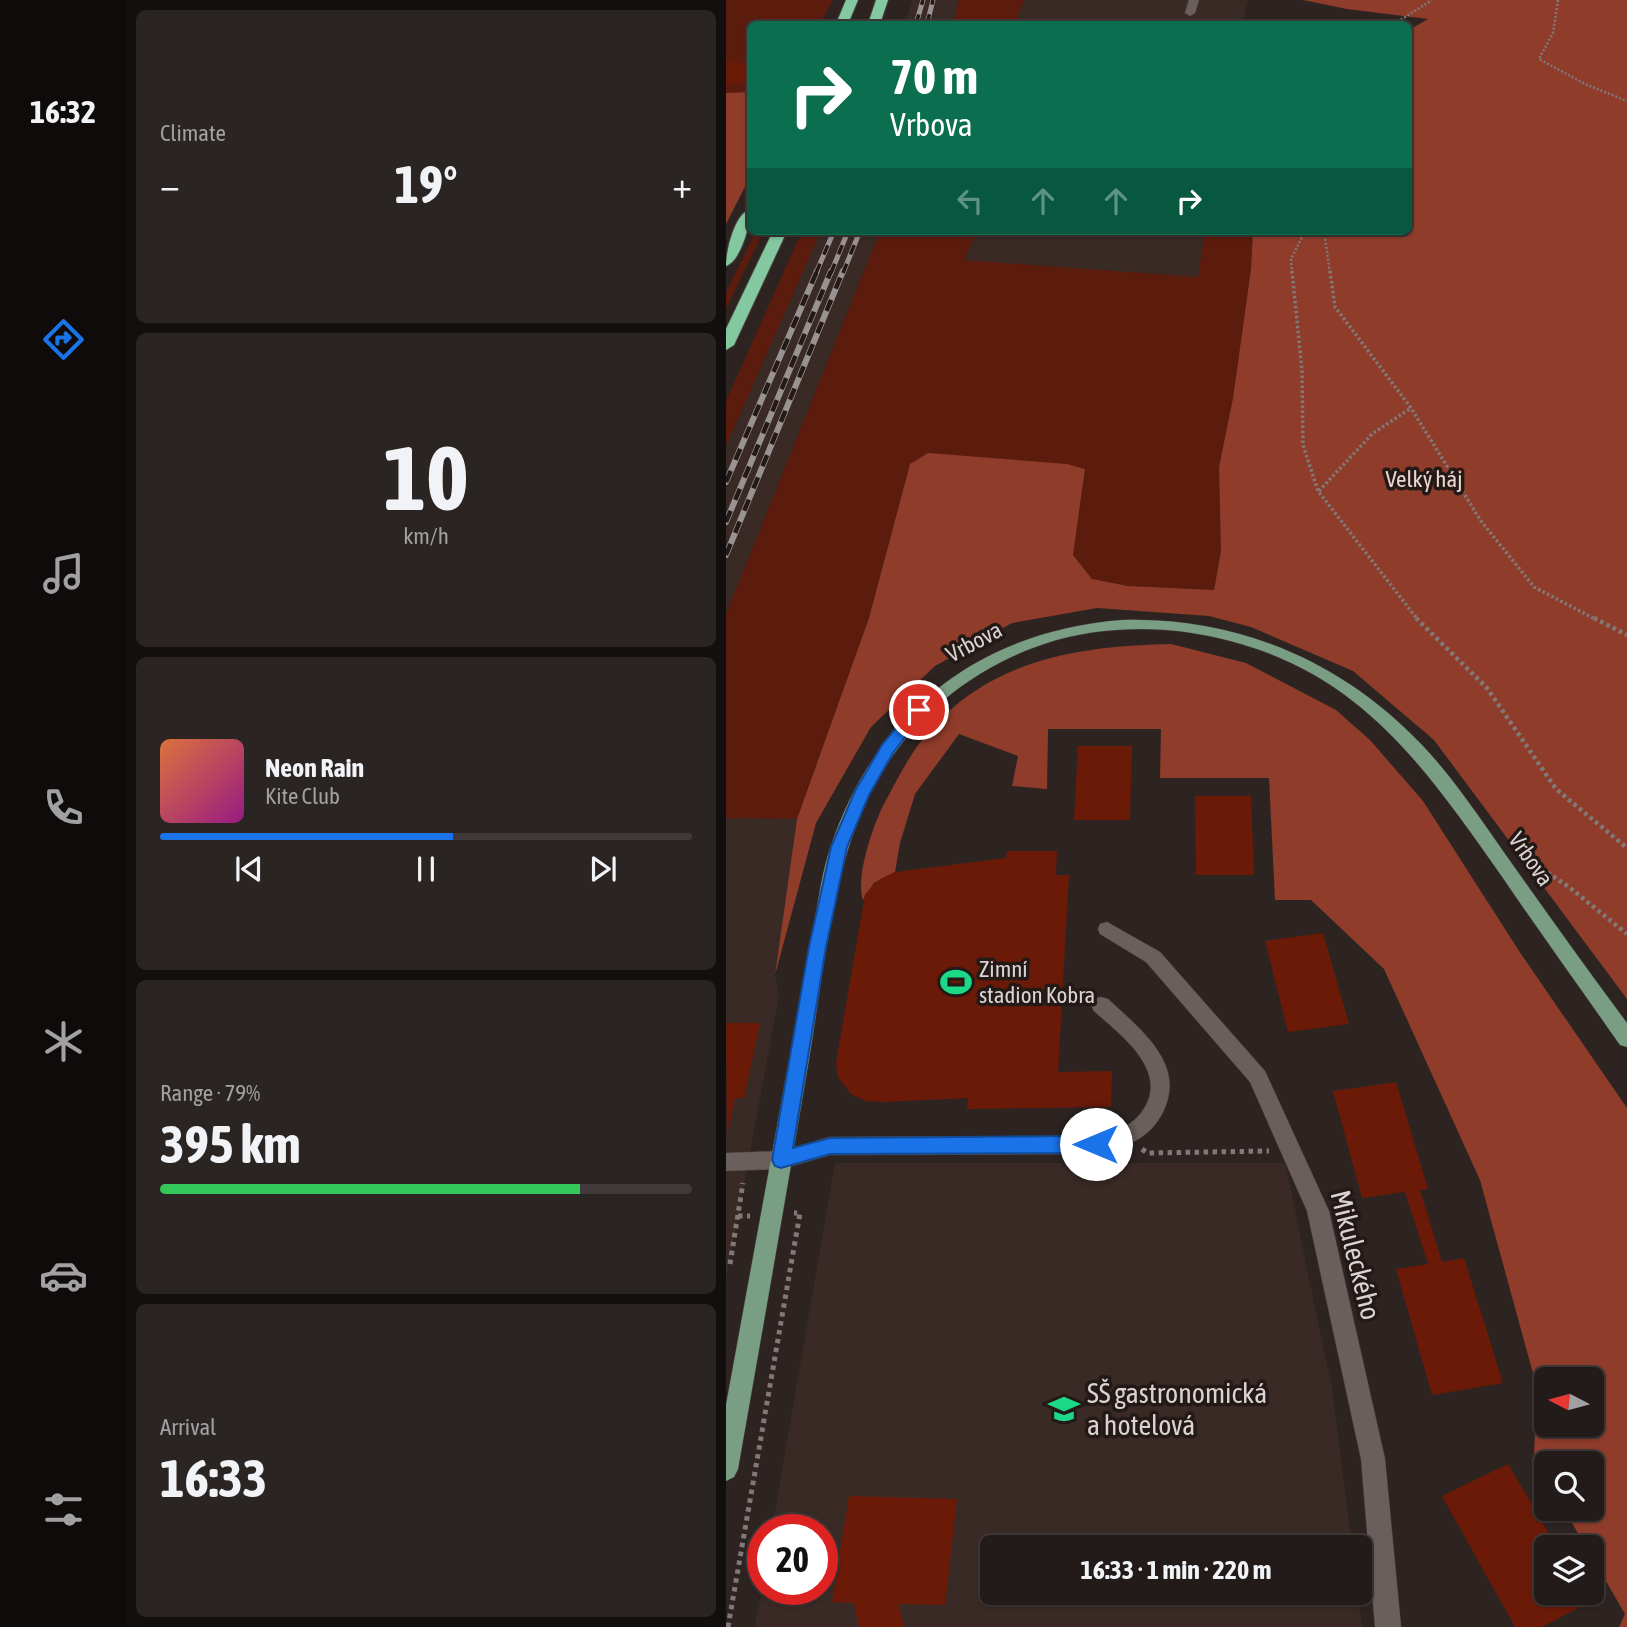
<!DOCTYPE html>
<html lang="en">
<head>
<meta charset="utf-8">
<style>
  :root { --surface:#221b1a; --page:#2a2423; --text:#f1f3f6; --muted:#a2a1a2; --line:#3f3939; --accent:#1a73e8 }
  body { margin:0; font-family:"Asap Condensed",sans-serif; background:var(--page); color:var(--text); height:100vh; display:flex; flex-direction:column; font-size:26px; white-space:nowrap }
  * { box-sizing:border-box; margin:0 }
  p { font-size:23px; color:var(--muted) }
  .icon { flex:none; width:38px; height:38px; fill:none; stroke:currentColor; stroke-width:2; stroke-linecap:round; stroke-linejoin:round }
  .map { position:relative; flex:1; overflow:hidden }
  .side { display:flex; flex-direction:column; gap:10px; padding:10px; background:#130f0e; width:600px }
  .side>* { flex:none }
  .hud { position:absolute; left:21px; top:21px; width:665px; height:214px; border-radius:10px; box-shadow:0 2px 5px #0004,0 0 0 2px var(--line); background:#0b6e4f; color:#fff; overflow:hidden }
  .needle { width:46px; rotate:276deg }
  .buttons { position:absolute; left:808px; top:1367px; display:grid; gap:14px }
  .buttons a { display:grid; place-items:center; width:70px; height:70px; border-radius:10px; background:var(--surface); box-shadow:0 2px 5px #0004,0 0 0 2px var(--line); font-size:35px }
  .speed { position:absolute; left:21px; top:1514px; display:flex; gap:14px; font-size:35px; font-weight:700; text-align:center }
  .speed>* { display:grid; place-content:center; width:91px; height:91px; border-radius:50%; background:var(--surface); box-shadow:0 2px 5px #0004,0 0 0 2px var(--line); line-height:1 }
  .speed .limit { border:10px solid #d22; background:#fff; color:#111 }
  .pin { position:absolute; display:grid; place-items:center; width:60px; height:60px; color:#fff; margin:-30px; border:4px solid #fff; border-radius:50%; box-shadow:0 2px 7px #0007 }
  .me { position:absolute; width:77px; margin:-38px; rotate:270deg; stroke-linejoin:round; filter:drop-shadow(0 0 5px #0008) }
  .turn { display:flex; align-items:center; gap:24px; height:147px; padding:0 28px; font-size:32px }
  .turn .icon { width:91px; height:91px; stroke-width:2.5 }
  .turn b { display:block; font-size:49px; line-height:60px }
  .lanes { display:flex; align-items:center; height:66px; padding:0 28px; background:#0003; justify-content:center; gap:35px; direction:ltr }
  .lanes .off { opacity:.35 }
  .big { font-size:52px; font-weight:700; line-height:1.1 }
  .side .tile { flex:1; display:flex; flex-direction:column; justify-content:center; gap:10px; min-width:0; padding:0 24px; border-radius:10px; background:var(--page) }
  .side .dial { align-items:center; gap:0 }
  .dial b { font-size:91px; line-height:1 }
  .song { display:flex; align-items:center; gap:21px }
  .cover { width:84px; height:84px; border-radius:10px; background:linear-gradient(135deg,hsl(20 70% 55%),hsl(310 70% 35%)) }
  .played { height:7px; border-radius:4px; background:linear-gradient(90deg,var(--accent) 55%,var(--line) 55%) }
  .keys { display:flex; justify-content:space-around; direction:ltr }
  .heat { display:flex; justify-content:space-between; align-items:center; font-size:38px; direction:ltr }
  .charge { height:10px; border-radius:5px; background:linear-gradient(90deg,#34c759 79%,var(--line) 0) }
  .trip { position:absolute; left:254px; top:1535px; width:392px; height:70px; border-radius:10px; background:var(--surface); box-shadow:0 2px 5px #0004,0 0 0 2px var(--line); font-weight:700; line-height:70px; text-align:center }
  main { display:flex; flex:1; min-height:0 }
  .dock { display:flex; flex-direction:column; width:126px; justify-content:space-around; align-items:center; background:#0e0b0a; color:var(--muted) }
  .dock .icon { width:49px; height:49px }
  .dock .current { color:var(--accent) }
  .dock b { font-size:32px; color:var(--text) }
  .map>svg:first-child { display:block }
</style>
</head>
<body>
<main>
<nav class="dock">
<b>16:32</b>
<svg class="icon current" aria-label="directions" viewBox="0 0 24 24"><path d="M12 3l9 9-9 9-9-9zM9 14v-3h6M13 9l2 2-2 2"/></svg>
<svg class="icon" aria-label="music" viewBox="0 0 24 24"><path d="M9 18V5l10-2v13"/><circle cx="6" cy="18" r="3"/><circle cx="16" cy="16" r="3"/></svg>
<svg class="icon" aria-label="phone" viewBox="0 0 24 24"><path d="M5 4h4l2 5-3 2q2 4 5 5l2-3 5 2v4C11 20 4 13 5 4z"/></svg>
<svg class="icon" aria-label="climate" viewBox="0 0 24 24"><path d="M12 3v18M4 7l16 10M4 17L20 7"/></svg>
<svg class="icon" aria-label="car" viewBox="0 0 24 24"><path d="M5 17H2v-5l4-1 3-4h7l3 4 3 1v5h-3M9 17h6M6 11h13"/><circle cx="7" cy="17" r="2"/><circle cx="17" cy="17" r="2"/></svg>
<svg class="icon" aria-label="filters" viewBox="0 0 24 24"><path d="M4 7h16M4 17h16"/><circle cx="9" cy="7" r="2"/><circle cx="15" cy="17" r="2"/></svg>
</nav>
<section class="side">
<div class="tile"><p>Climate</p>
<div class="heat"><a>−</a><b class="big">19°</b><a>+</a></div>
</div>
<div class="tile dial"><b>10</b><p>km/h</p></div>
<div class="tile">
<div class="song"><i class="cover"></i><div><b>Neon Rain</b><p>Kite Club</p></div></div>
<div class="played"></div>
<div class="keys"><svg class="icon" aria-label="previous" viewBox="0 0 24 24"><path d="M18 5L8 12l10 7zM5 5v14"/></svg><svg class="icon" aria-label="pause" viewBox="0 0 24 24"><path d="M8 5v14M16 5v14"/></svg><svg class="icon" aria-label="next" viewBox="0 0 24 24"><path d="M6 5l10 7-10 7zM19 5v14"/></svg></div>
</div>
<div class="tile"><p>Range · 79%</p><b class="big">395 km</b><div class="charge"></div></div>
<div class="tile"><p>Arrival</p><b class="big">16:33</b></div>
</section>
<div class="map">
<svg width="901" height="1627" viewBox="0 0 901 1627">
  <rect width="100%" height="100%" fill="#2d2422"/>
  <!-- built -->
  <path fill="#3a2a26" d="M186,0H233L227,24H179Z
    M298,0H522L516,24H289Z
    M95,231H154L0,614V446Z
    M252,231H479L473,277L238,260Z
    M0,818L71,819L49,975L53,996L0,1280Z
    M109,1163H559L606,1389L626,1547H266V1592L632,1593L636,1627H29L37,1583V1589H96V1530L46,1529Z"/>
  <!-- green -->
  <path fill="#5b1b0d" d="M0,0H107L94,24H24V92L0,93Z
    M233,0H298L289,24H227Z
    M30,231H38L0,309V292Z
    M76,231H95L0,446V401Z
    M154,231H252L238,260L472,277L479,231H527L525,269L507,398L493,467L495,551L488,590L402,586L366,579L347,555L359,470L184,464L143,618L71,819L0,818V614Z"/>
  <!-- forest -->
  <path fill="#8f3c2a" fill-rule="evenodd" d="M577,0H901V999L708,740L627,671L525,627L483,616L371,608L286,623L209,666L145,727L90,823L49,975L71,819L143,618L184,464L202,453L341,464L359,469L347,555L366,579L402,586L488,590L495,551L493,467L507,398L525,269L527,231H682L683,30L702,19L621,9Z
    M24,92V177L0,224V93Z
    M445,644L520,663L610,710L644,740L697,801L795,954L901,1108V1627H893L899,1614L866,1557V1547H860L838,1509L866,1508V1463H821V1478L808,1455L811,1388L754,1180L658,969L585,900H549L543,778H434L435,729H322L321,789L286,786L292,756L233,734L189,794L174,843L169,872L148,883L137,900C129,878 147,825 158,804C170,782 181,759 196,740C259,660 350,646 445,644ZM821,1379H866V1424H821Z"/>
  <!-- building -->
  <path fill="#6b1a08" d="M0,62L24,63V83H5L0,87Z
    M352,746H406L404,820H348Z
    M469,796H525L528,875H470Z
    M281,851H331L330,875H343L332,1072L386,1071L385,1107L241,1109L242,1098L157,1102L140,1101L125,1094L112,1077L110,1063L139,894L154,879L169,872L280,858Z
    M597,933L623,1024L562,1032L539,941Z
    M0,1023H34L18,1098H9L1,1135Z
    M670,1082L702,1189L694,1190L716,1262L738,1258L777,1383L706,1395L670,1269L702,1264L679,1192L636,1198L607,1091Z
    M782,1464L831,1547H821V1592H859L864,1602L816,1627H789L716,1496Z
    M123,1496L231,1499L219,1605L172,1604L178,1627H133L128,1603L106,1602Z"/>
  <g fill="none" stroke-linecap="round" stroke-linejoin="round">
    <defs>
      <path id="minor" d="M463,0H473L469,13L464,16L459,13Z
        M381,922L434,952L539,1071L603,1211L659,1459L675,1627H649L635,1459L581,1211L524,1082L420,962L374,934L372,929L374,924Z
        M375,997L382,999C414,1029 461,1064 437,1112C423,1140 399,1147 370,1154L104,1155L55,1169L0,1171V1153L55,1151L104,1137L370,1136C391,1131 409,1126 420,1105C440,1067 392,1033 368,1011L365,1005L368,999Z"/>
      <path id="major" d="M396,620C512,617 616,661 696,745C731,782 759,826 789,868C826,920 863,972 901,1023V1047L894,1045C855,989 815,934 777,878C690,754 622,656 460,632C414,626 362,629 318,644C236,671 169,732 136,811C105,882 96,982 83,1059C60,1196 36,1333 12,1469L8,1477L0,1481V1405L88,924C93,898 96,871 105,846C150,711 255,631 396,620Z"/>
      <path id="highway" d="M120,0H132L122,24H110Z
        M150,0H162L154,24H142Z
        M24,209C25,223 15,261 0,266C0,251 8,215 24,209Z
        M47,231H61L8,345L0,350V329Z"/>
    </defs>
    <!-- minor casing -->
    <use href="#minor" stroke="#48403f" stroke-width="1"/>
    <!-- major casing -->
    <use href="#major" stroke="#48403f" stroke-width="1"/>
    <!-- highway casing -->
    <use href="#highway" stroke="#48403f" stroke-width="2"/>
    <!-- path-far3 -->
    <path stroke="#817978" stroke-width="2.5" stroke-dasharray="2 2" stroke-linecap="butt" d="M832,0L827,33L813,59L859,84L901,101
      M668,24L706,0
      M598,231L604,273
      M566,273L565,259L579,231"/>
    <!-- path-far2 -->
    <path stroke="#817978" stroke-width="3.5" stroke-dasharray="2.5 2.5" stroke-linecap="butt" d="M566,271L576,371L577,445L592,491L692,620
      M604,271L609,307L685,408L755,521L808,587L871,620
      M593,491L646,434L685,408"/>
    <!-- path-far1 -->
    <path stroke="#817978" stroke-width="4.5" stroke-dasharray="3.5 3.5" stroke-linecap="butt" d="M690,618L761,688L830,789L901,848
      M868,618L901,635
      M798,857L843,887L901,934"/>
    <!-- path -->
    <path stroke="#817978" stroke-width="5" stroke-dasharray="4.5 4.5" stroke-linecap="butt" d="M416,1149L421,1153L543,1151
      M12,1216H24
      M4,1264L17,1183
      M2,1627L74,1213H68"/>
    <!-- minor -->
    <use href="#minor" fill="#6a5f5c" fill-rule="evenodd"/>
    <!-- major -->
    <use href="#major" fill="#799e84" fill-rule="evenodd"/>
    <!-- highway -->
    <use href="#highway" fill="#83c89f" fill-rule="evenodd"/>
    <defs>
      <path id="rail-far1" d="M190,24L197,0
        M201,24L207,0
        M90,273L108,231
        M105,273L122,231
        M117,273L134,231"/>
      <path id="rail" d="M0,482L91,271
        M0,522L105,271
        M0,555L117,271"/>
    </defs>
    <!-- rail-far1 casing -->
    <use href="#rail-far1" stroke="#9a9291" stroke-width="5"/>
    <!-- rail casing -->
    <use href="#rail" stroke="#9a9291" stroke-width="6"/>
    <!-- rail-far1 -->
    <use href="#rail-far1" stroke="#231a18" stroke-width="3.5" stroke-dasharray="10" stroke-linecap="butt"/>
    <!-- rail -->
    <use href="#rail" stroke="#231a18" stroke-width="4.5" stroke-dasharray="12" stroke-linecap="butt"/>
  </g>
  <!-- route -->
  <path fill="#1a73e8" stroke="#114b97" stroke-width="2" d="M193,705L200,710L167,753L143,795L121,847L100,947L67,1148L104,1138L370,1136L377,1139L380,1144L377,1150L370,1153L104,1154L55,1168L49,1166L46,1160L83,947L105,847L129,791L156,745L187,707Z"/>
  <!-- icons -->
  <defs>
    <symbol id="stadium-bare" viewBox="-9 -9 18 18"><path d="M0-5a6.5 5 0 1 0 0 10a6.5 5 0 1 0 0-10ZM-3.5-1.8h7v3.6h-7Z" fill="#1cd988" stroke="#231a18" stroke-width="2.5" paint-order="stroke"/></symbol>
    <symbol id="university-bare" viewBox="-9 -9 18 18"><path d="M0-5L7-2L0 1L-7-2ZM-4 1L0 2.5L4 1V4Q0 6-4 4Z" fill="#1cd988" stroke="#231a18" stroke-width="2.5" paint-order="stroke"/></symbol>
  </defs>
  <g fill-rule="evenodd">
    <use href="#stadium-bare" x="208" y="960" width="44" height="44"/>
    <use href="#university-bare" x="316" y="1387" width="44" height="44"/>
  </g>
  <g text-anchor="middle" stroke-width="7" stroke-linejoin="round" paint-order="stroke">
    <!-- park labels -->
    <g font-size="23" fill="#eed5cf" stroke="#231a18">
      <text x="698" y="487">Velký háj</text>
    </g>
    <!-- street labels -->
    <g font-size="23" fill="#dad3d2" stroke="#231a18">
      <text transform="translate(248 642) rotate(-28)" y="8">Vrbova</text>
      <text transform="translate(805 859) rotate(55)" y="8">Vrbova</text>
    </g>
    <!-- poi labels -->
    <g font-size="23" fill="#dad3d2" stroke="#231a18" text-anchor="start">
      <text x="253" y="977">Zimní<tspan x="253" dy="26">stadion Kobra</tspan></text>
    </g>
    <!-- near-street labels -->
    <g font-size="28" fill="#dad3d2" stroke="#231a18">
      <text transform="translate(630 1255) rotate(76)" y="10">Mikuleckého</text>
    </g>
    <!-- near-poi labels -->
    <g font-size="28" fill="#dad3d2" stroke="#231a18" text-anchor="start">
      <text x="361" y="1403">SŠ gastronomická<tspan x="361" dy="32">a hotelová</tspan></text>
    </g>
  </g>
</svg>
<div class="buttons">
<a><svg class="needle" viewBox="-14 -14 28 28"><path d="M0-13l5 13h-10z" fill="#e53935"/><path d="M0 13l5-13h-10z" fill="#a2a1a2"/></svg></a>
<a><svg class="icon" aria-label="search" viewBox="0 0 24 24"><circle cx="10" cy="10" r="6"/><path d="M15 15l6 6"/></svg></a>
<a><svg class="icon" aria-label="layers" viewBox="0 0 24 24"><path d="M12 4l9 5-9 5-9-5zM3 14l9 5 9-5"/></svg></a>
</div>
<div class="speed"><div class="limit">20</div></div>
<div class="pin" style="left:193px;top:710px;background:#d93025"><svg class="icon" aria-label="arrive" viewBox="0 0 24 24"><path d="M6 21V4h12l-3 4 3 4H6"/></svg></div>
<svg class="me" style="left:370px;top:1144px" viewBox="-20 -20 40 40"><circle r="19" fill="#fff"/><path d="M0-13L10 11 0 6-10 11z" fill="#1a73e8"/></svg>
<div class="trip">16:33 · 1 min · 220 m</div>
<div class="hud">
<div class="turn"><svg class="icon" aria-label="right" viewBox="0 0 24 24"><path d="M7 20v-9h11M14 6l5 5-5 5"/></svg><div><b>70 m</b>Vrbova</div></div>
<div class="lanes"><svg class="icon off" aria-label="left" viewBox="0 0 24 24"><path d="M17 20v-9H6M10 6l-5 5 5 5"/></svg><svg class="icon off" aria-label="ahead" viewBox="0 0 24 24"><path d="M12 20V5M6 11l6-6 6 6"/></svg><svg class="icon off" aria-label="ahead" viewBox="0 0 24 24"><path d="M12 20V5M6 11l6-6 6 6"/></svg><svg class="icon" aria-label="right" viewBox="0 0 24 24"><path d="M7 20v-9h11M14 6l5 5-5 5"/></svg></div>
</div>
</div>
</main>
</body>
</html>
